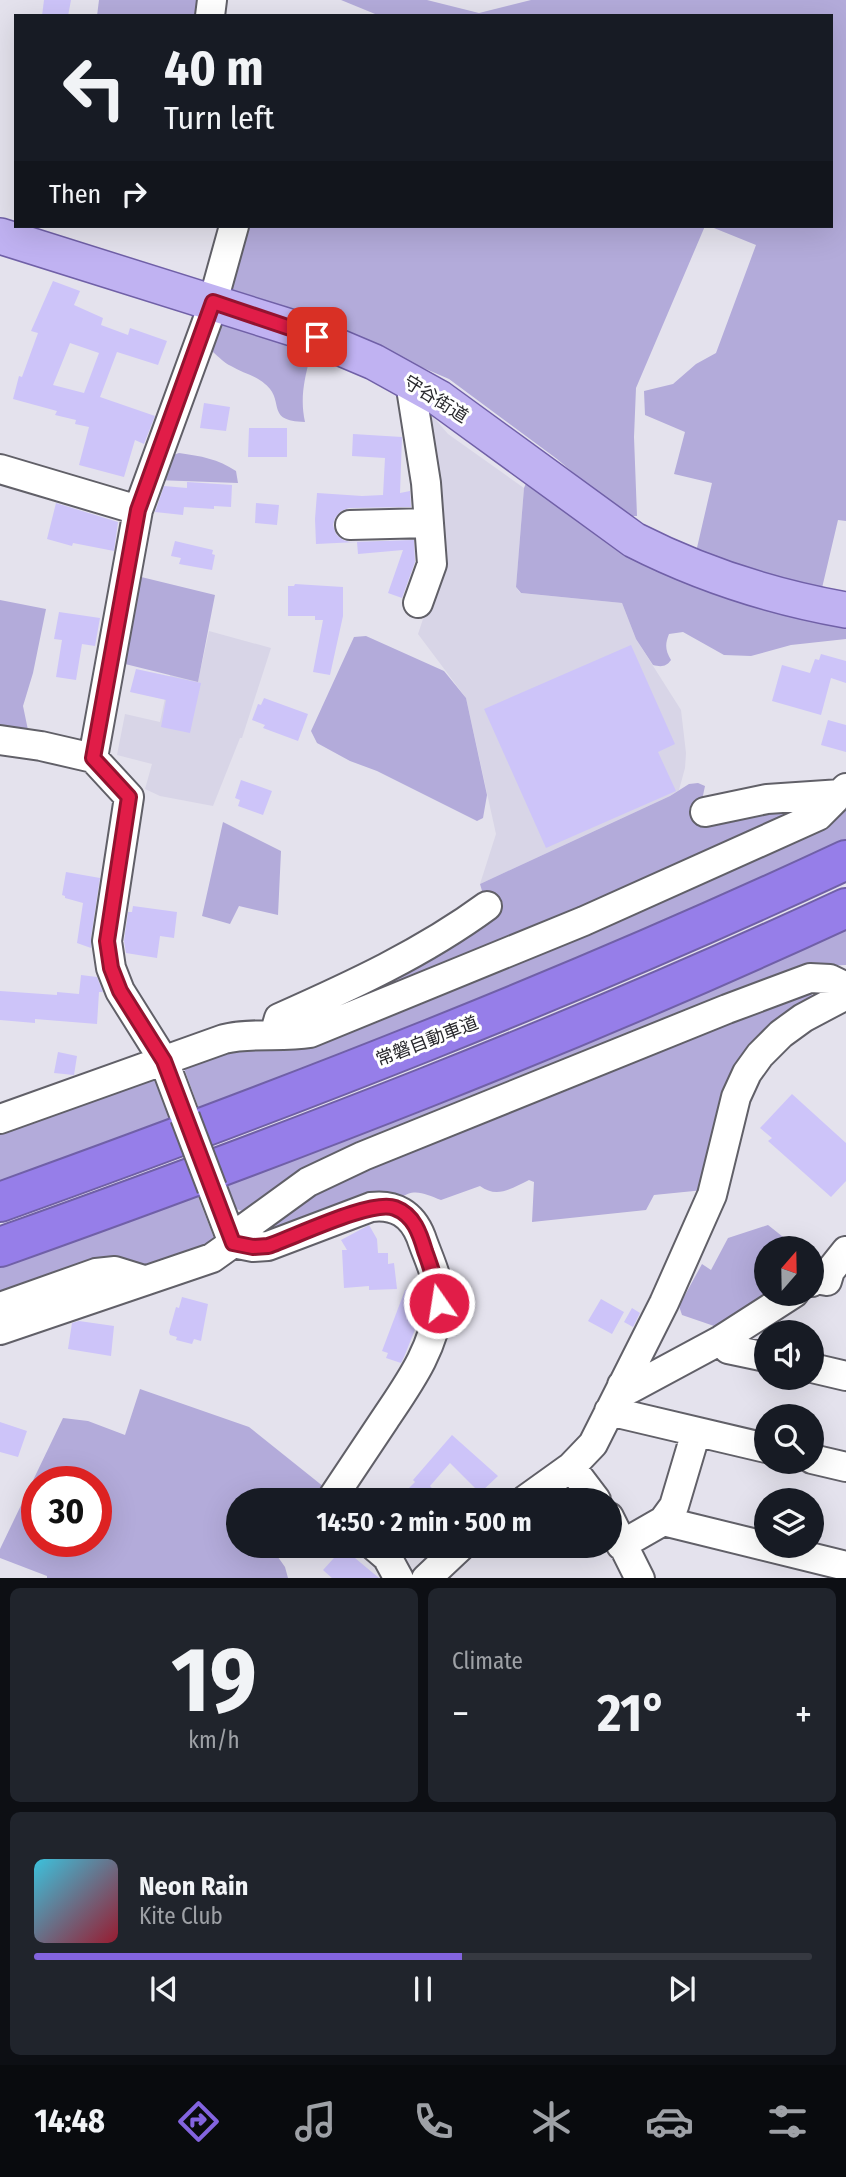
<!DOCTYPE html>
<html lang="en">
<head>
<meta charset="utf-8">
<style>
  :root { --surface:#171b24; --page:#20242c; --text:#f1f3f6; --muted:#9ea1a6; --line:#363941; --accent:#8364df }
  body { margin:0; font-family:"Fira Sans Condensed","Noto Sans JP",sans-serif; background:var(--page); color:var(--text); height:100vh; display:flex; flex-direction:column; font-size:26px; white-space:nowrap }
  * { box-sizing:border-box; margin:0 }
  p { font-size:23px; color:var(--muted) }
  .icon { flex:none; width:38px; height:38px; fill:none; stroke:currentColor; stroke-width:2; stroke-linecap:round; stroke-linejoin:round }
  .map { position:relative; height:1578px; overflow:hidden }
  .panel { display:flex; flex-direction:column; gap:10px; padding:10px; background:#0d0f14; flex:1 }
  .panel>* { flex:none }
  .banner { position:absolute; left:14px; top:14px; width:819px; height:214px; border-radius:0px; box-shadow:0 7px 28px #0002; background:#171b24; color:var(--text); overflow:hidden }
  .needle { width:46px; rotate:20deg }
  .controls { position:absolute; left:754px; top:1236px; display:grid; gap:14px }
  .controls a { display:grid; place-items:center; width:70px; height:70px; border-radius:50%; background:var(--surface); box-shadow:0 7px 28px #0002; font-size:35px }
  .speed { position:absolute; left:21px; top:1466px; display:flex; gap:14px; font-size:35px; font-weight:700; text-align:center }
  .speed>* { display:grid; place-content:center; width:91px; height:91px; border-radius:50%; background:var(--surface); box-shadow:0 7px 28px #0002; line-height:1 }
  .speed .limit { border:10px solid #d22; background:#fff; color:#111 }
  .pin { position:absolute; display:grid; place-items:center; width:60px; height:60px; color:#fff; margin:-30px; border-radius:14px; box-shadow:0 4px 10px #0006 }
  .me { position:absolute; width:77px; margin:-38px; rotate:347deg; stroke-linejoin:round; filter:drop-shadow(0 0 5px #0008) }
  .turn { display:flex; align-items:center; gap:24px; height:147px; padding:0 35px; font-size:32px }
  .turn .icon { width:91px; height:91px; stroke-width:2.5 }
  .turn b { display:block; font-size:49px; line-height:60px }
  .then { display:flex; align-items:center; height:66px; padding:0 35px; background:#0003; gap:14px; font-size:26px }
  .big { font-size:52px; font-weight:700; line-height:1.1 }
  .panel .card { flex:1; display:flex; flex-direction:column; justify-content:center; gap:10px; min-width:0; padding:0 24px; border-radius:10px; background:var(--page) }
  .panel .dial { align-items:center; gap:0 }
  .dial b { font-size:91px; line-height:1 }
  .song { display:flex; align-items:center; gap:21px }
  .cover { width:84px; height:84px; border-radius:10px; background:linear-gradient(135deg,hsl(190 70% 55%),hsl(350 70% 35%)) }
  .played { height:7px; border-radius:4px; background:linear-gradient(90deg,var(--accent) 55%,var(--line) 55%) }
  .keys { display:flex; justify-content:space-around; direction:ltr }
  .heat { display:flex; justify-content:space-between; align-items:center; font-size:38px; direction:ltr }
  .panel .tiles { flex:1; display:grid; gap:10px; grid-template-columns:1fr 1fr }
  .card:last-child { grid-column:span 2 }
  .trip { position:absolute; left:226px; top:1488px; width:396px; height:70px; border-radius:35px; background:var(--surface); box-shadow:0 7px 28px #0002; font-weight:700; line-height:70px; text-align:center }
  .dock { display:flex; height:112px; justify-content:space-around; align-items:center; background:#090b0e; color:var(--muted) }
  .dock .icon { width:49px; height:49px }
  .dock .selected { color:var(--accent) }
  .dock b { font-size:32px; color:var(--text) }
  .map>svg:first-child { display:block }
</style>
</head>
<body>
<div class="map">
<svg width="846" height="1579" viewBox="0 0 846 1579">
  <rect width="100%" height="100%" fill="#e4e2ed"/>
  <!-- built -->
  <path fill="#d8d5e7" d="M430,413L448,434L524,488L516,587L520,593L622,603L636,639L681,710L686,753L685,768L679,790L670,796L480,884L496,834L466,698L418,634L440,568L421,414Z
    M209,631L271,648L242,738H240L213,806L160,796L145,789L152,764L117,755L125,714L160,722L170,675L198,681Z"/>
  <!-- green -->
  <path fill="#b3abda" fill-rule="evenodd" d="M99,0H207L204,16H141L131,14L97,16Z
    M341,0H427L479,13L531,0H846V521L838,520L822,588L715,559L696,552L712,483L674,474L685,432L645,415L644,391L673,384L696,364L716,353L756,245L709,226H831V16H380Z
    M240,226H705L636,388L634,437L637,516H627L609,503L557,459L449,379L391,354L223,289Z
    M216,320L306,349L310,358C304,380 300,400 305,422C264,421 286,401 265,384C255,375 242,373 231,366C224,363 219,357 213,352L210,324Z
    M179,453C201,456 218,459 236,471L238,483L156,480L164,458Z
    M527,481L846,625V639L791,645L751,656L724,655L683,632L669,634C665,644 665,650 671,660C666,667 661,667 653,665L636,639L622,603L521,593L516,587L524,488Z
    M133,575L215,595L198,682L117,662Z
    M0,600L46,609L33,673L23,706L28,730L0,738Z
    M366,636L444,671L466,698L487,795L483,818L477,821L377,771L350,761L317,743L311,731L354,637Z
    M698,783L705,786L701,805H799L798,815L568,915L294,1026L485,901L480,884L670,796L689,784Z
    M846,800V845L712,905L200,1112L181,1060L237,1040L277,1046Z
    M223,822L281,851L278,915L239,906L230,924L202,916Z
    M846,927V965L825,966L258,1208L254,1203L243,1211L236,1209L227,1183Z
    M809,988L814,1000L789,1014L704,1190L654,1195L646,1210L532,1222L534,1182L529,1180C512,1188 497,1199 480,1186L441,1200C425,1194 414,1187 399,1199L279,1236L268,1221L312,1192Z
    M142,1076L156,1078L175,1122L0,1186V1127Z
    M197,1194L214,1238L211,1244L164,1260L146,1265L134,1263L0,1294V1265Z
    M768,1225L797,1248H766V1293H777L717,1327L682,1315L679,1306L702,1264L711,1270L728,1238Z
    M140,1389L249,1427L329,1491L321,1500H238V1545H277L273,1550L285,1567L288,1578H47V1576L0,1558V1549L63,1418L88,1421L125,1435ZM37,1482H96V1542H37Z"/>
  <!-- building -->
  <path fill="#cdc4f9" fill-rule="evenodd" d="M44,0H71L68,16H42Z
    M53,281L80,291L74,305L103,318L101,325L128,335L130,328L167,341L158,365L117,352L100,397L155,416L144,444L135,440L124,477L79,465L89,427L75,424L76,420L55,415L57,411L13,399L19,376L22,377L38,333L31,331ZM70,343L99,353L84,393L53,385Z
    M204,403L230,407L226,431L200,428Z
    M249,428H287V457H248Z
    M353,434L402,437L400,493L410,491L411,507L349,508L341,511L335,518L333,525L336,534L343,540L350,542L414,540L415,562L402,598L388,593L403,550L358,554L357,542L316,544L315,519L317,493L362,496L383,495L385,458L352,456Z
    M187,482L232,485L231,507L214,506V509L184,507L183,515L155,512L164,486L187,488Z
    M56,503L118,522L114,551L73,543L72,546L47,539Z
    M256,503L279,505L277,525L255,523Z
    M175,541L213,550L212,554L215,555L212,570L179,564L181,558L171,556Z
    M295,584L343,587V616L330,675L313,672L323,620H315V616H288V586H294Z
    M59,612L100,618L95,646L82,644L76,680L56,677L62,640L54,639Z
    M631,645L675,744L658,752L676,791L546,848L484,709Z
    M821,654L846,661V683L831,678L821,715L772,701L782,665L810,673L815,659L819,660Z
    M136,669L201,683L190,733L161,727L166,700L130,692Z
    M264,698L308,714L298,741L263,728L265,725L252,720L258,704L261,705Z
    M828,720L846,725V752L821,745Z
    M241,780L272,791L263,815L238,806L240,800L235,798Z
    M66,872L100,878L91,938V948L77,943L83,903L65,898V896L62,895Z
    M133,906L177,912L174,938L160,936L157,958L126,953L124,941L128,912H132Z
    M81,975L97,977L103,992H99L97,1024L35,1019V1023L0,1020V991L57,995V992L79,994Z
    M58,1052L77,1056L74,1075L54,1073Z
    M792,1094L846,1143V1181L831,1197L768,1141L772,1138L760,1128Z
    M369,1225L377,1239L378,1253H388V1264L394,1263L397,1289L369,1290V1286L344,1288L342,1250H347L341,1240Z
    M421,1288L422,1303L420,1317L404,1357L401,1363L386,1358L388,1353L382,1351L405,1290Z
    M182,1297L208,1304L201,1341L194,1339L192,1344L176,1340L177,1337L170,1335L169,1332L176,1307L179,1308Z
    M601,1299L624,1312L612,1334L588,1321Z
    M632,1308L640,1313L633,1327L624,1322Z
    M79,1321L114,1326L111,1356L68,1349L72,1323Z
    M0,1422L27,1431L18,1457L0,1452Z
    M452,1435L498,1476L480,1493L450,1463L430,1486L443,1500H397L415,1482L413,1480Z
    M343,1548L379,1578L380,1579H333L323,1570Z"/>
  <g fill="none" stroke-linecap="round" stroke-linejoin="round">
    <defs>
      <path id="minor" d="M210,16L212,0
        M410,382L426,483L432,564L418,603
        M0,469L138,510L93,758L129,797L107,941L111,968L120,991L164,1061L185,1117
        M138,510L209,316L234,226
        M350,525L429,523
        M0,740L41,746L93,758
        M705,812L767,799L841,794
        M274,1035L279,1018C351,986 423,953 487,906
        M0,1119L224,1039C252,1032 281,1038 310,1033L584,921L818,816L846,788
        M212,1188L233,1243L253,1247L268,1246L371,1207C395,1204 412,1214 421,1237C428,1258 441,1282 439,1304C434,1349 409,1383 385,1419C367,1446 349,1473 331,1500
        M812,1282L815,1279L827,1281L830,1271L846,1251
        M0,1307L96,1273L115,1271L144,1280
        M0,1330L212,1258L233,1243L246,1227L308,1182L363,1156L727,1009L810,978L830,979L846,987
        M721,1340L728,1349L766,1357
        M812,1368L846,1376
        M622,1385L630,1389L721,1340L794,1293
        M609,1411L766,1448
        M812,1459L846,1467
        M571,1467L596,1500
        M525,1500L571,1467L593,1444L664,1303L712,1195L736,1097L747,1073L760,1055L781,1034L803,1018L846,995
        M609,1517L640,1579
        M663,1521L674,1506L696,1432
        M373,1545L387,1557L399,1579
        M621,1545L663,1521L846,1566
        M426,1579L462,1545"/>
      <path id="major" d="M0,236L296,329L374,362L439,398L634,540C701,574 772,597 846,610"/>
      <path id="highway" d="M0,1202C286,1099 570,989 846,860
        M0,1247C286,1145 570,1036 846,908"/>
    </defs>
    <!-- minor casing -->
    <use href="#minor" stroke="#616068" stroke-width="32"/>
    <!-- major casing -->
    <use href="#major" stroke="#7060a7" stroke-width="38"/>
    <!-- highway casing -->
    <use href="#highway" stroke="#7060a7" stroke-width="42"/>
    <!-- minor -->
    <use href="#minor" stroke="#fff" stroke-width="28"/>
    <!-- major -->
    <use href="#major" stroke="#c0b2f2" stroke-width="35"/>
    <!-- highway -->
    <use href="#highway" stroke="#967ee9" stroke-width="38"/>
    <defs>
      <path id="minor-bridge" d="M185,1117L212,1188"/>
    </defs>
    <!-- minor-bridge casing -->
    <use href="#minor-bridge" stroke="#616068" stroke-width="32" stroke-linecap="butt"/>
    <!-- minor-bridge -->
    <use href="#minor-bridge" stroke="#fff" stroke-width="28"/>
  </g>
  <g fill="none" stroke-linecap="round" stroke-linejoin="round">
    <defs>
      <path id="route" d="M317,337L213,302L138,510L93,758L129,797L107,941L111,968L120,991L164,1061L233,1243L253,1247L268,1246C295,1237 372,1199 395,1208C414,1215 420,1234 425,1251C431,1268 437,1284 439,1303"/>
    </defs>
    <!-- route casing -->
    <use href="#route" stroke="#92132f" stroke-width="18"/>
    <!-- route -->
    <use href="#route" stroke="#e11d48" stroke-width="12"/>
  </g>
  <g text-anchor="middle" stroke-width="6" stroke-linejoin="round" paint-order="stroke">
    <!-- street labels -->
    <g font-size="18" fill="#28282c" stroke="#fff">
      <text transform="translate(436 399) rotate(32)" y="6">守谷街道</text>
      <text transform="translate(427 1041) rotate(-21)" y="6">常磐自動車道</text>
    </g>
  </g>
</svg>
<div class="controls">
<a><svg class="needle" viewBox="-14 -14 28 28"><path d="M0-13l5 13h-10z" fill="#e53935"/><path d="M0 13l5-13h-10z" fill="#9ea1a6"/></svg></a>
<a><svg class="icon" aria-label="sound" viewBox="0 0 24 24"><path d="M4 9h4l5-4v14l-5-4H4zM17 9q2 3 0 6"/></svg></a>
<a><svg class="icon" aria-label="search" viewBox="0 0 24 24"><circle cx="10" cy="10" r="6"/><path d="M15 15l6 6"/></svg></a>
<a><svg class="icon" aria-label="layers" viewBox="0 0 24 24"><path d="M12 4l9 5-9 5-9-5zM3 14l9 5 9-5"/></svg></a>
</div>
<div class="speed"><div class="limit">30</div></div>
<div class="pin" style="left:317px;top:337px;background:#d93025"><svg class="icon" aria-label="arrive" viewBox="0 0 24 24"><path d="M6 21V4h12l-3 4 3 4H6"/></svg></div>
<svg class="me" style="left:439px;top:1303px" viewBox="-20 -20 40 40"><circle r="17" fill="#e11d48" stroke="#fff" stroke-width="3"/><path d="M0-11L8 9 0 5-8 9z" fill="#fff"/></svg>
<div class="trip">14:50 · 2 min · 500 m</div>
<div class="banner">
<div class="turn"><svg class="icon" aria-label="left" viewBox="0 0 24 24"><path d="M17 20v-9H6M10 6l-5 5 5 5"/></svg><div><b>40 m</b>Turn left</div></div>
<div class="then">Then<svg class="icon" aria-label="right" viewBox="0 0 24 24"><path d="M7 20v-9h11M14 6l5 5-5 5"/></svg></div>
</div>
</div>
<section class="panel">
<div class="tiles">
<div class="card dial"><b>19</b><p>km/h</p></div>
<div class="card"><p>Climate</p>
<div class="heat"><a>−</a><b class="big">21°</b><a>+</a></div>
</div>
<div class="card">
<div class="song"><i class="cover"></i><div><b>Neon Rain</b><p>Kite Club</p></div></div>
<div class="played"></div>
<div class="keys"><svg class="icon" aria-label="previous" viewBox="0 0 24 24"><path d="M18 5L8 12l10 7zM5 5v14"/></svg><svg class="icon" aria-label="pause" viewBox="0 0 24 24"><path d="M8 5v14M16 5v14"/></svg><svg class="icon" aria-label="next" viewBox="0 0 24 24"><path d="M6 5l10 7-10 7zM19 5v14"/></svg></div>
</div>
</div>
</section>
<nav class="dock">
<b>14:48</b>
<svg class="icon selected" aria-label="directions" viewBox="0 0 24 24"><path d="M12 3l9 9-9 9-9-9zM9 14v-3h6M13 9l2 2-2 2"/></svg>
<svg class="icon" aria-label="music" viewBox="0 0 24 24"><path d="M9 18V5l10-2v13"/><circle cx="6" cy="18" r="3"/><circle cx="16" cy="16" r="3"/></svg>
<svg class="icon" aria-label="phone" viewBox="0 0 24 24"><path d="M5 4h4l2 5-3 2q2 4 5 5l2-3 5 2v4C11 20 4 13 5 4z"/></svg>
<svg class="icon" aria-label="climate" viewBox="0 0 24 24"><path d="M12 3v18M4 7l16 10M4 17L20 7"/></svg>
<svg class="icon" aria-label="car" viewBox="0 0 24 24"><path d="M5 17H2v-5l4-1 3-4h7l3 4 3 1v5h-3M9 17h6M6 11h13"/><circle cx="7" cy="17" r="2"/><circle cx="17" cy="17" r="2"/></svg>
<svg class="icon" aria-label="filters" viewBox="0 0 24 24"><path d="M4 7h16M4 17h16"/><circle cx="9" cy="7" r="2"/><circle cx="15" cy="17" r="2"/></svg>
</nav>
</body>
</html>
